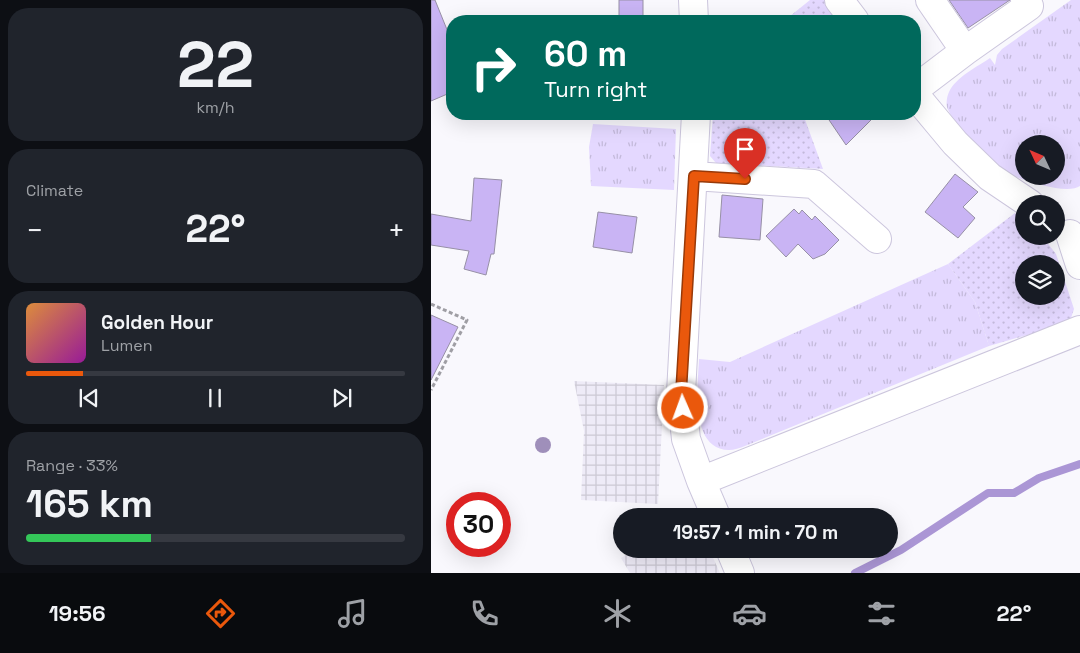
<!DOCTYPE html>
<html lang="en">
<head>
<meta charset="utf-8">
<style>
  :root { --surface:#171b24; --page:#20242c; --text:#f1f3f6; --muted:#9ea1a6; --line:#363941; --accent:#ea580c }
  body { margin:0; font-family:"Space Grotesk",sans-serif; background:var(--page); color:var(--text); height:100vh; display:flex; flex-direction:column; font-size:19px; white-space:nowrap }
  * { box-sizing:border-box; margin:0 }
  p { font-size:16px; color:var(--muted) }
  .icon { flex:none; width:28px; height:28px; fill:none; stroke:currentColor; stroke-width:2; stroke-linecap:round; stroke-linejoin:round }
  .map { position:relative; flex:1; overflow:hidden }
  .details { display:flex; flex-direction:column; gap:8px; padding:8px; background:#0d0f14; width:431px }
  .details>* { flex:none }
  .top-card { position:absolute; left:15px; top:15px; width:475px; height:105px; border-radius:20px; box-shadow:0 5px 20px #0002; background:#00695c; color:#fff; overflow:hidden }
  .needle { width:32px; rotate:314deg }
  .buttons { position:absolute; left:584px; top:135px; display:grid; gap:10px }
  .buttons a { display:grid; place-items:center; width:50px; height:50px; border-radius:50%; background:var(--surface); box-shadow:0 5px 20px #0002; font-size:25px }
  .speed { position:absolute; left:15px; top:492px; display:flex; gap:10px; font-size:25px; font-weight:700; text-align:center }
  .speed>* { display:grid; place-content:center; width:65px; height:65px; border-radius:50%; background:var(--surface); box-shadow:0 5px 20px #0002; line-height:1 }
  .speed .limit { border:8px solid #d22; background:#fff; color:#111 }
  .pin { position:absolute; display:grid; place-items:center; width:42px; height:42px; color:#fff; margin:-51px -21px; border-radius:50% 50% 50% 0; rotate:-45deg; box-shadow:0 0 5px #0007 }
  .pin .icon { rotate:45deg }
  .me { position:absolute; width:55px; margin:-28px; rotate:358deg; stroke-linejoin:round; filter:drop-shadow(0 0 4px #0008) }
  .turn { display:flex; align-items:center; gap:18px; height:105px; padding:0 15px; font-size:22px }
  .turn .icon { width:65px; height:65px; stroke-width:2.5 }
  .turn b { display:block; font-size:35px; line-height:42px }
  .big { font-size:38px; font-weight:700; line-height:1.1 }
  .details .widget { flex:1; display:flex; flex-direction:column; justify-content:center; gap:8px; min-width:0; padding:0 18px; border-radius:20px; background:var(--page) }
  .details .dial { align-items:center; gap:0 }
  .dial b { font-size:65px; line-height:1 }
  .song { display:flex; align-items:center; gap:15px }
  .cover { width:60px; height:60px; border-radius:8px; background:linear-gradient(135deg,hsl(30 70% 55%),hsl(300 70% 35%)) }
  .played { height:5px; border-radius:2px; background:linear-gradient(90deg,var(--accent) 15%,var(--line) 15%) }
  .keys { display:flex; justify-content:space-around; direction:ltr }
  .heat { display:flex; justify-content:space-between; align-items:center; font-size:28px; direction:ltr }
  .charge { height:8px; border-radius:4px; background:linear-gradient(90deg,#34c759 33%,var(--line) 0) }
  .trip { position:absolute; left:182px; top:508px; width:285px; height:50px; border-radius:25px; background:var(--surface); box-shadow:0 5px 20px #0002; font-weight:700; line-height:50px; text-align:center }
  .tab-bar { display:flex; height:80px; justify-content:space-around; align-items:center; background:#090b0e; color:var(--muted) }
  .tab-bar .icon { width:35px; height:35px }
  .tab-bar .current { color:var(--accent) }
  .tab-bar b { font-size:22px; color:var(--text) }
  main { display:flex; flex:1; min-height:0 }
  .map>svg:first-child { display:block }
</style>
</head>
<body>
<main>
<section class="details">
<div class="widget dial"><b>22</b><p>km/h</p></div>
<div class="widget"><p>Climate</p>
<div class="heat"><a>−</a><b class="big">22°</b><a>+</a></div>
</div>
<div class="widget">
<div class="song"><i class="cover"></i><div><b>Golden Hour</b><p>Lumen</p></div></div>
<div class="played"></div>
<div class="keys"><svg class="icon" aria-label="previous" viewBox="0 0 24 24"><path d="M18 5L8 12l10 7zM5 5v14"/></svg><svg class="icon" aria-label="pause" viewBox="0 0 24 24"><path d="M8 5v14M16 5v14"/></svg><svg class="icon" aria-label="next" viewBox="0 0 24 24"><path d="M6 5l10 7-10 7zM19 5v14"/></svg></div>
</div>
<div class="widget"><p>Range · 33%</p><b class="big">165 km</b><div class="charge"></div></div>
</section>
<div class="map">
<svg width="649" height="573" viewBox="0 0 649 573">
  <defs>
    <pattern id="industrial-grid" width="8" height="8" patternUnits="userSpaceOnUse" patternTransform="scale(1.25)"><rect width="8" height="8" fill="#eeebf7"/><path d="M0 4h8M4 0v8" fill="none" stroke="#ccc9d4"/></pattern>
    <pattern id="grass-tufts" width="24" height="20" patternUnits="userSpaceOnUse" patternTransform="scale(1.25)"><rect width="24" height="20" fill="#e4d8ff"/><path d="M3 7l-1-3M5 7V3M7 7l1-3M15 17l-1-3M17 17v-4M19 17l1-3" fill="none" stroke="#c3b9da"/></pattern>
    <pattern id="garden-dots" width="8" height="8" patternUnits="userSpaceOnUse" patternTransform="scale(1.25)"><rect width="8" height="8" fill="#e4d8ff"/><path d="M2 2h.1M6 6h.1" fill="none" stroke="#c3b9da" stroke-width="1.8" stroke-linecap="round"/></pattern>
  </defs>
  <rect width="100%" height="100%" fill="#f9f8fd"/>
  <!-- industrial -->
  <path fill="url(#industrial-grid)" d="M143,381L233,385L227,504L150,500L153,431Z
    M205,549H278L289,573H199L190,558Z"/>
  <!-- grass -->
  <path fill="url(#grass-tufts)" fill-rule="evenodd" d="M640,0H649V186C634,197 574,175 559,165C549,158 519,118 516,107C515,103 516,96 518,92C525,77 546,67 559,58L564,65L566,55L571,49ZM592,144H625V176H592Z
    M162,124L245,129L243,190L160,186L158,147Z
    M517,264L544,302L558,346L314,446C309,448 303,450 298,450C258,449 267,385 268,359L299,362Z"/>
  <!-- garden -->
  <path fill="url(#garden-dots)" fill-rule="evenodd" d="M379,0H395L410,21H353Z
    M282,114H372L392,169L285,163L279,156Z
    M584,213L592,221V236H611L625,254L643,309L640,318L630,325L558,346L544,302L517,264ZM592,264H625V296H592Z"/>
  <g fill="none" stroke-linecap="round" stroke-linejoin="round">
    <!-- stream -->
    <path stroke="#ab96d5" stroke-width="8" d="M424,573L470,550L557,493H583L608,478L649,464"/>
  </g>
  <!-- building -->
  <path fill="#c9b4f4" stroke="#9790a6" d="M0,0H4L21,42V92L0,101Z
    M188,0H212V21H188Z
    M518,0H579L537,28Z
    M394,114H446L415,145Z
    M524,174L547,192L532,207L544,218L527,238L494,212Z
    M43,178L71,180L63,254H60L55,275L33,269L38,251L0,245V214L40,221Z
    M291,195L332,199L329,240L288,237Z
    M363,209L368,214L371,210L381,220L384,216L408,240L394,254L382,259L367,244L355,257L335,236Z
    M167,212L206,217L201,253L162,247Z
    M0,315L27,327L0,380Z"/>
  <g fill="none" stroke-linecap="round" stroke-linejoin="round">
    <defs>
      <path id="street" d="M262,0L263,21
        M408,0L424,21
        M499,0L534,51
        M484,89L534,51L598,6L594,0
        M484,95L524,143L559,177L599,204
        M265,114L250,393L255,439L270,481L285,516
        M263,176L383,184L446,239
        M639,234L649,265
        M270,481L649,330
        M299,549L309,573"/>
    </defs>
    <!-- street casing -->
    <use href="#street" stroke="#ccc6dd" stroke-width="30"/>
    <!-- path -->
    <path stroke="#9f9ea4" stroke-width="3" stroke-dasharray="4 2.5" stroke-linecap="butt" d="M0,304L36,320L0,390"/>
    <!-- street -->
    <use href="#street" stroke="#fff" stroke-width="28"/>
  </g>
  <!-- trees -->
  <circle fill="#9f8fba" cx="112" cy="445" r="8"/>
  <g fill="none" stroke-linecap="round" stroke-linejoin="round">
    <defs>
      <path id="route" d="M252,408L250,393L263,176L314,179"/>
    </defs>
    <!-- route casing -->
    <use href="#route" stroke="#983908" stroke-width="12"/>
    <!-- route -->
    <use href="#route" stroke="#ea580c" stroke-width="9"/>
  </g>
</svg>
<div class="buttons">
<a><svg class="needle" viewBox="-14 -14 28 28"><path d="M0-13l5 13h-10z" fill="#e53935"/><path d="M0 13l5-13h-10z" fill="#9ea1a6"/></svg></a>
<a><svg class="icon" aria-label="search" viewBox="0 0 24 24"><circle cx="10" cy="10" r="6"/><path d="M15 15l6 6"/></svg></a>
<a><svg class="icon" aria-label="layers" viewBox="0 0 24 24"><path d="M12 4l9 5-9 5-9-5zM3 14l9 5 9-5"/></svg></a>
</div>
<div class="speed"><div class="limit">30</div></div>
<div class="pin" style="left:314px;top:179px;background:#d93025"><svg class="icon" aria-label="arrive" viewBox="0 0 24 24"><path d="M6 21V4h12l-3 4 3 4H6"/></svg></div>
<svg class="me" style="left:252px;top:408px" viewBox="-20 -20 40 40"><circle r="17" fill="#ea580c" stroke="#fff" stroke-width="3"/><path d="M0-11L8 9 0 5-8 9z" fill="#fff"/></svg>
<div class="trip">19:57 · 1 min · 70 m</div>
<div class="top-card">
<div class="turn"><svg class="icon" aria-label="right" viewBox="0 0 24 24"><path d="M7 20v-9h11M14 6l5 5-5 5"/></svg><div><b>60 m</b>Turn right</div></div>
</div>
</div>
</main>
<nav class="tab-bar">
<b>19:56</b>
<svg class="icon current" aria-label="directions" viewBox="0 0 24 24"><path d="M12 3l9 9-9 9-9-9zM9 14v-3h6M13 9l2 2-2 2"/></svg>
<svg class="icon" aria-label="music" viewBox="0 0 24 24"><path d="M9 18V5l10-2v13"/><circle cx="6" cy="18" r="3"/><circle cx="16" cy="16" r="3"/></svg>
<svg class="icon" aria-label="phone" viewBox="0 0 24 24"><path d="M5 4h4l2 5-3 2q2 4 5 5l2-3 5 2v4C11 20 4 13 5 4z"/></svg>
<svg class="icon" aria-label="climate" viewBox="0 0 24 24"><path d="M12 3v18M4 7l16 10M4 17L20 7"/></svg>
<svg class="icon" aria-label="car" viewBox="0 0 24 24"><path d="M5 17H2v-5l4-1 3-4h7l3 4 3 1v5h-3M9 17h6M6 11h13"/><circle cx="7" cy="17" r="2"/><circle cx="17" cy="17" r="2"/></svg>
<svg class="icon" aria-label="filters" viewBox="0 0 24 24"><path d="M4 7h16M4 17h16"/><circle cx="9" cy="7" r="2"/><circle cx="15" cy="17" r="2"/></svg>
<b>22°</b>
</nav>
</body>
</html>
